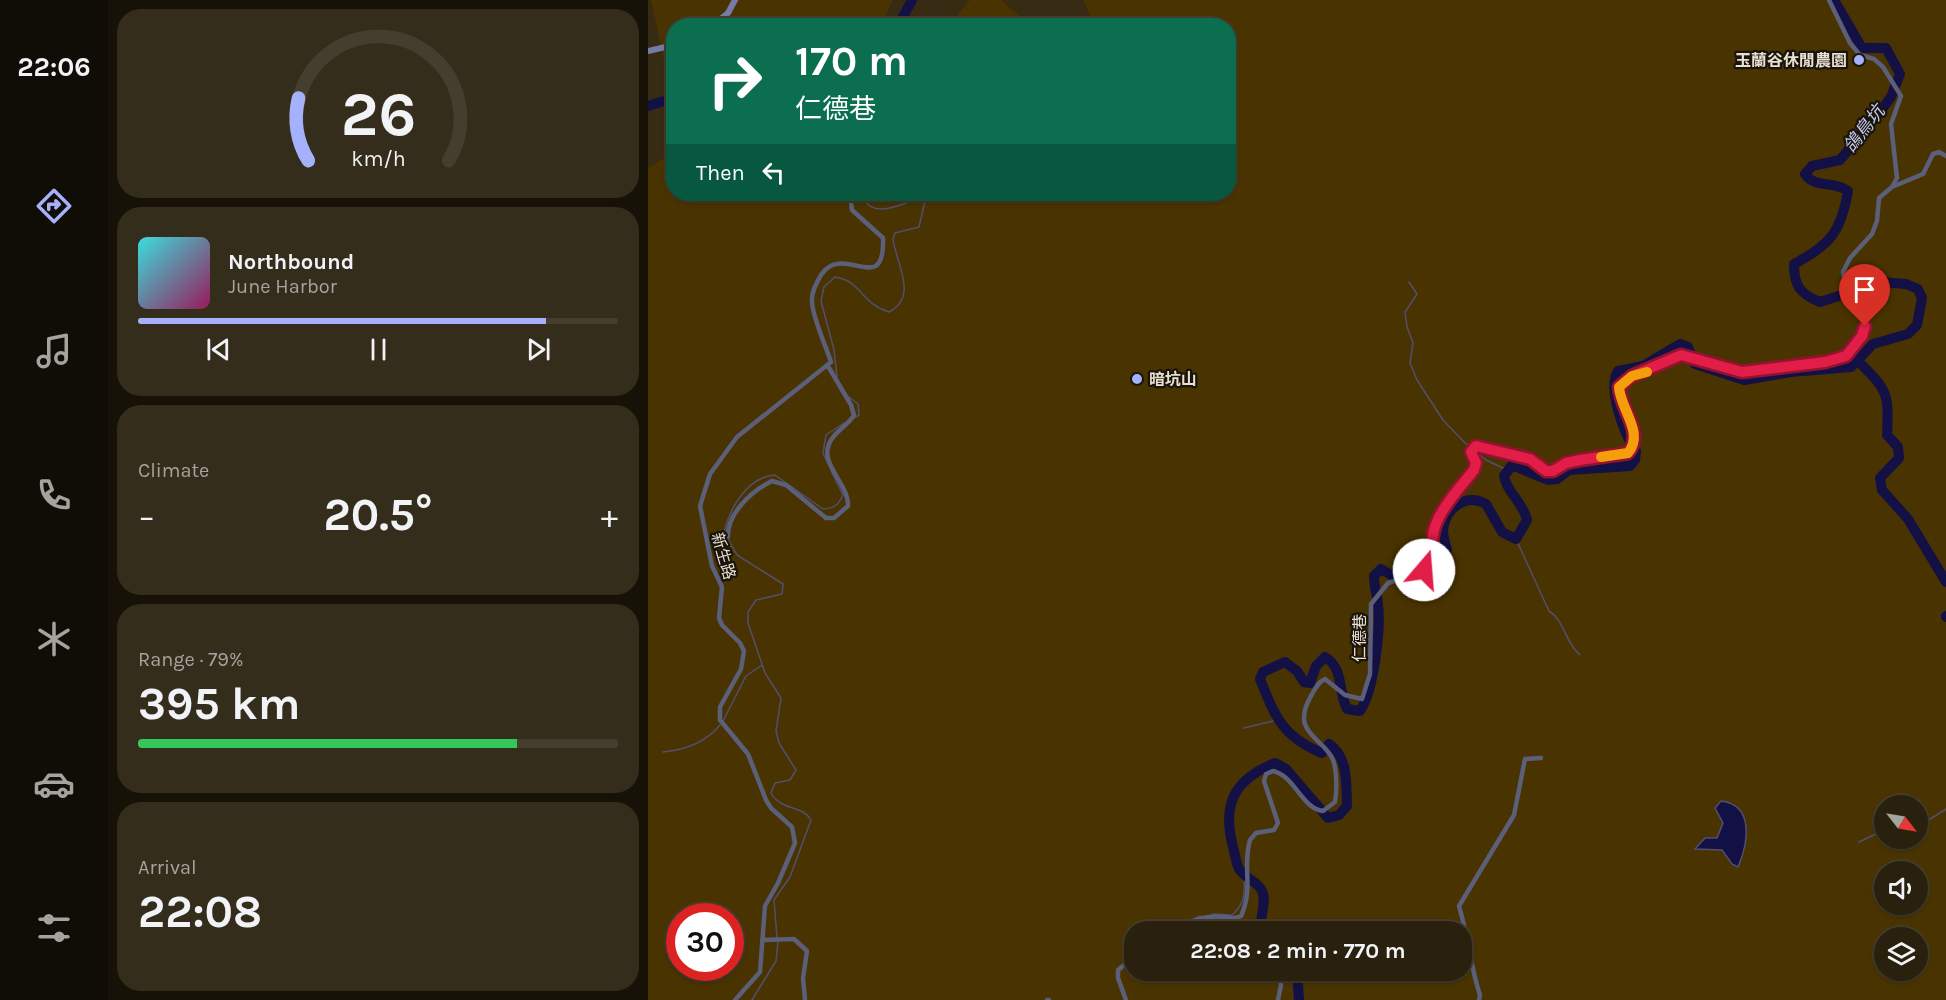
<!DOCTYPE html>
<html lang="en">
<head>
<meta charset="utf-8">
<style>
  :root { --surface:#29200e; --page:#352d1c; --text:#f1f3f6; --muted:#a5a39e; --line:#453e2e; --accent:#a6b1fc }
  body { margin:0; font-family:Karla,"Noto Sans TC",sans-serif; background:var(--page); color:var(--text); height:100vh; display:flex; flex-direction:column; font-size:22px; white-space:nowrap }
  * { box-sizing:border-box; margin:0 }
  p { font-size:20px; color:var(--muted) }
  .icon { flex:none; width:33px; height:33px; fill:none; stroke:currentColor; stroke-width:2; stroke-linecap:round; stroke-linejoin:round }
  .map { position:relative; flex:1; overflow:hidden }
  .sheet { display:flex; flex-direction:column; gap:9px; padding:9px; background:#171208; width:540px }
  .sheet>* { flex:none }
  .top-card { position:absolute; left:18px; top:18px; width:570px; height:183px; border-radius:24px; box-shadow:0 2px 4px #0004,0 0 0 2px var(--line); background:#0b6e4f; color:#fff; overflow:hidden }
  .needle { width:39px; rotate:121deg }
  .fabs { position:absolute; left:1226px; top:795px; display:grid; gap:12px }
  .fabs a { display:grid; place-items:center; width:54px; height:54px; border-radius:50%; background:var(--surface); box-shadow:0 2px 4px #0004,0 0 0 2px var(--line); font-size:30px }
  .speed { position:absolute; left:18px; top:903px; display:flex; gap:12px; font-size:30px; font-weight:700; text-align:center }
  .speed>* { display:grid; place-content:center; width:78px; height:78px; border-radius:50%; background:var(--surface); box-shadow:0 2px 4px #0004,0 0 0 2px var(--line); line-height:1 }
  .speed .limit { border:9px solid #d22; background:#fff; color:#111 }
  .pin { position:absolute; display:grid; place-items:center; width:51px; height:51px; color:#fff; margin:-62px -26px; border-radius:50% 50% 50% 0; rotate:-45deg; box-shadow:0 0 6px #0007 }
  .pin .icon { rotate:45deg }
  .me { position:absolute; width:66px; margin:-33px; rotate:18deg; stroke-linejoin:round; filter:drop-shadow(0 0 4px #0008) }
  .turn { display:flex; align-items:center; gap:21px; height:126px; padding:0 30px; font-size:27px }
  .turn .icon { width:78px; height:78px; stroke-width:2.5 }
  .turn b { display:block; font-size:42px; line-height:51px }
  .then { display:flex; align-items:center; height:57px; padding:0 30px; background:#0003; gap:12px; font-size:22px }
  .big { font-size:45px; font-weight:700; line-height:1.1 }
  .sheet .tile { flex:1; display:flex; flex-direction:column; justify-content:center; gap:9px; min-width:0; padding:0 21px; border-radius:24px; background:var(--page) }
  .sheet .dial { align-items:center; gap:0 }
  .dial svg { height:156px; overflow:visible; fill:none; stroke:var(--line); stroke-width:7; stroke-linecap:round; text-anchor:middle }
  .dial text { fill:var(--text); stroke:none }
  .song { display:flex; align-items:center; gap:18px }
  .cover { width:72px; height:72px; border-radius:9px; background:linear-gradient(135deg,hsl(180 70% 55%),hsl(330 70% 35%)) }
  .played { height:6px; border-radius:3px; background:linear-gradient(90deg,var(--accent) 85%,var(--line) 85%) }
  .keys { display:flex; justify-content:space-around; direction:ltr }
  .heat { display:flex; justify-content:space-between; align-items:center; font-size:33px; direction:ltr }
  .charge { height:9px; border-radius:4px; background:linear-gradient(90deg,#34c759 79%,var(--line) 0) }
  .trip { position:absolute; left:476px; top:921px; width:348px; height:60px; border-radius:24px; background:var(--surface); box-shadow:0 2px 4px #0004,0 0 0 2px var(--line); font-weight:700; line-height:60px; text-align:center }
  main { display:flex; flex:1; min-height:0 }
  .tab-bar { display:flex; flex-direction:column; width:108px; justify-content:space-around; align-items:center; background:#100d06; color:var(--muted) }
  .tab-bar .icon { width:42px; height:42px }
  .tab-bar .current { color:var(--accent) }
  .tab-bar b { font-size:27px; color:var(--text) }
  .map>svg:first-child { display:block }
</style>
</head>
<body>
<main>
<nav class="tab-bar">
<b>22:06</b>
<svg class="icon current" aria-label="directions" viewBox="0 0 24 24"><path d="M12 3l9 9-9 9-9-9zM9 14v-3h6M13 9l2 2-2 2"/></svg>
<svg class="icon" aria-label="music" viewBox="0 0 24 24"><path d="M9 18V5l10-2v13"/><circle cx="6" cy="18" r="3"/><circle cx="16" cy="16" r="3"/></svg>
<svg class="icon" aria-label="phone" viewBox="0 0 24 24"><path d="M5 4h4l2 5-3 2q2 4 5 5l2-3 5 2v4C11 20 4 13 5 4z"/></svg>
<svg class="icon" aria-label="climate" viewBox="0 0 24 24"><path d="M12 3v18M4 7l16 10M4 17L20 7"/></svg>
<svg class="icon" aria-label="car" viewBox="0 0 24 24"><path d="M5 17H2v-5l4-1 3-4h7l3 4 3 1v5h-3M9 17h6M6 11h13"/><circle cx="7" cy="17" r="2"/><circle cx="17" cy="17" r="2"/></svg>
<svg class="icon" aria-label="filters" viewBox="0 0 24 24"><path d="M4 7h16M4 17h16"/><circle cx="9" cy="7" r="2"/><circle cx="15" cy="17" r="2"/></svg>
</nav>
<section class="sheet">
<div class="tile dial"><svg viewBox="0 0 100 80">
<path d="M14 69A42 42 0 1 1 86 69"/>
<path d="M14 69A42 42 0 0 1 9 37" stroke="#a6b1fc"/>
<text x="50" y="56" font-size="32" font-weight="700">26</text>
<text x="50" y="72" font-size="11">km/h</text>
</svg></div>
<div class="tile">
<div class="song"><i class="cover"></i><div><b>Northbound</b><p>June Harbor</p></div></div>
<div class="played"></div>
<div class="keys"><svg class="icon" aria-label="previous" viewBox="0 0 24 24"><path d="M18 5L8 12l10 7zM5 5v14"/></svg><svg class="icon" aria-label="pause" viewBox="0 0 24 24"><path d="M8 5v14M16 5v14"/></svg><svg class="icon" aria-label="next" viewBox="0 0 24 24"><path d="M6 5l10 7-10 7zM19 5v14"/></svg></div>
</div>
<div class="tile"><p>Climate</p>
<div class="heat"><a>−</a><b class="big">20.5°</b><a>+</a></div>
</div>
<div class="tile"><p>Range · 79%</p><b class="big">395 km</b><div class="charge"></div></div>
<div class="tile"><p>Arrival</p><b class="big">22:08</b></div>
</section>
<div class="map">
<svg width="1298" height="1000" viewBox="0 0 1298 1000">
  <rect width="100%" height="100%" fill="#372b13"/>
  <!-- green -->
  <path fill="#493300" fill-rule="evenodd" d="M3,0H245L233,25L26,26L25,75L19,74Z
    M322,0H353L383,25H301Z
    M435,0H1298V1000H0V168L25,153L26,194H580V26L447,25ZM1236,806H1269V838H1236ZM1236,872H1269V904H1236ZM32,916H82V968H32ZM486,932H813V970H486ZM1236,938H1269V970H1236Z"/>
  <!-- water -->
  <path fill="#131046" stroke="#534e70" stroke-width="1.5" d="M1073,801C1107,805 1100,844 1090,867L1084,864L1074,850L1047,849L1057,838H1069L1075,823L1067,808Z"/>
  <g fill="none" stroke-linecap="round" stroke-linejoin="round">
    <!-- stream -->
    <path stroke="#534e70" stroke-width="1.5" d="M251,24L253,26
      M761,282L769,294L757,312L759,327L765,343L762,363L769,380L795,420L817,443L838,460L859,470
      M189,377L186,350L173,301L176,287L187,277C214,281 212,303 241,312C271,296 248,264 245,239L247,233L271,227L277,201L274,197C259,202 226,220 216,199L218,194
      M201,397L210,404L211,415L206,418
      M180,464L175,453L178,435L196,423
      M868,539L901,611C917,621 917,643 932,655
      M75,721L98,676L114,665
      M596,728L629,720
      M15,752C37,750 58,742 72,725
      M1269,832L1276,823L1298,809
      M1211,842L1236,830
      M564,914L584,915C597,904 597,893 596,877
      M526,932L536,922L553,916
      M129,938L126,900L142,877L163,820C155,805 133,811 123,793L127,783L142,780L148,770L131,743L128,731L133,698L117,673L100,623V612L108,600L134,594L135,584L89,555L76,532C82,508 99,477 127,475L175,509C186,508 190,506 195,495L183,471
      M477,958L486,954
      M104,1000L128,961L130,942"/>
    <!-- river -->
    <path stroke="#131046" stroke-width="10" d="M250,26L264,0
      M0,106L26,98
      M1210,361C1240,391 1241,393 1239,435L1250,447L1251,458L1232,478L1234,490L1260,519L1298,582
      M1298,616V617
      M616,932C609,916 620,903 614,891C610,881 597,879 591,869C588,863 587,854 585,847C574,805 585,780 627,763L638,769L680,818L691,815L699,806C698,786 701,757 681,744L674,753C635,737 627,717 612,679L615,672L637,662L649,671L656,682L662,683L668,666L677,657C696,668 690,692 699,709L712,711C726,691 733,629 730,604C729,595 726,586 726,576L733,569L757,583L766,585C781,576 790,565 799,550C797,543 795,537 795,530C797,509 818,492 838,504L854,532L868,539L879,520C875,502 859,493 856,476L864,465L900,480L909,479L921,470L982,466L987,460L988,451C976,435 959,388 970,371L995,366L1032,344L1040,347L1047,364L1096,380L1143,372L1203,367L1225,344L1260,334L1269,325L1274,298L1270,289L1258,284L1234,282L1172,302C1152,294 1146,286 1146,264C1182,245 1193,232 1200,191C1185,180 1167,189 1157,174L1164,166L1192,160L1232,112L1243,97L1252,74L1238,48H1214L1186,0
      M649,970L651,1000"/>
    <!-- street -->
    <path stroke="#5b5f7a" stroke-width="4.5" d="M1244,187L1275,174L1285,154L1291,152L1298,156
      M80,537C79,513 104,491 124,481L138,485L178,518H186L200,506C201,484 172,465 181,444C186,431 200,426 206,415L203,405L180,366
      M586,919L594,932
      M531,932C544,918 560,915 578,917C585,918 586,919 593,916C606,888 594,867 602,840L608,833L626,830L630,823L616,781L618,774L625,771C647,776 653,808 675,811L687,802C689,791 689,771 685,760C677,738 641,734 663,696C667,689 670,682 677,679L697,695L714,699L722,674L723,604L740,583L768,574L780,566C789,552 783,532 792,516C803,495 834,477 823,452L828,446L882,459L898,471L932,460L980,453C997,433 972,409 971,387C977,380 1027,354 1036,355C1051,356 1065,366 1079,370C1099,375 1180,366 1197,356C1208,351 1214,337 1217,326L1216,320L1202,306L1195,272L1202,258L1224,234L1229,221L1231,198L1244,187L1249,178L1243,124L1253,96L1235,67L1226,59L1212,55L1202,43L1181,0
      M115,940L146,939L159,951L155,978L157,1000
      M87,1000L112,972L117,906L130,883L147,843L144,827L123,808L118,800L100,754L72,720V707L93,669L96,651L92,643L74,625L71,618L74,587L64,566L52,506L62,474L89,437L183,362C178,346 164,317 164,301C163,292 169,282 173,275C195,241 237,299 235,238L204,210L202,194
      M399,1000H401
      M478,1000L470,978V970L486,957
      M630,1000L633,985L631,970
      M831,1000L832,995C822,965 820,936 811,906L866,815L877,759L893,758"/>
    <!-- secondary -->
    <path stroke="#747ba6" stroke-width="6" d="M64,26L80,13L87,0
      M0,51L26,45"/>
  </g>
  <g fill="none" stroke-linecap="round" stroke-linejoin="round">
    <defs>
      <path id="route" d="M776,570C788,560 782,543 786,530C791,510 813,486 826,470L828,463L823,452L828,446L882,459L898,471H905L918,463L932,460L980,453C997,433 972,409 971,387L984,376L1033,355L1094,372L1177,362L1198,356L1214,336L1217,326"/>
    </defs>
    <!-- route casing -->
    <use href="#route" stroke="#92132f" stroke-width="15"/>
    <!-- route -->
    <use href="#route" stroke="#e11d48" stroke-width="10"/>
    <!-- slow -->
    <path stroke="#f59e0b" stroke-width="10" d="M953,457L980,453C997,433 972,409 971,387L984,376L999,372"/>
  </g>
  <!-- markers -->
  <g fill="#a6b1fc" stroke="#1a140a" stroke-width="2">
    <circle cx="1211" cy="60" r="6"/>
    <circle cx="489" cy="379" r="6"/>
  </g>
  <g text-anchor="middle" stroke-width="4.5" stroke-linejoin="round" paint-order="stroke">
    <!-- poi labels -->
    <g font-size="16" font-weight="bold" fill="#e8e0d2" stroke="#1a140a" text-anchor="end">
      <text x="1199" y="66">玉蘭谷休閒農園</text>
      <text x="501" y="385" text-anchor="start">暗坑山</text>
    </g>
    <!-- street labels -->
    <g font-size="16" fill="#e8e0d2" stroke="#1a140a">
      <text transform="translate(76 556) rotate(74)" y="6">新生路</text>
      <text transform="translate(711 638) rotate(-90)" y="6">仁德巷</text>
    </g>
    <!-- water labels -->
    <g font-size="18" font-style="italic" fill="#c5ccf0" stroke="#1a140a">
      <text transform="translate(1216 129) rotate(-52)" y="6">鴿鳥坑</text>
    </g>
  </g>
</svg>
<div class="fabs">
<a><svg class="needle" viewBox="-14 -14 28 28"><path d="M0-13l5 13h-10z" fill="#e53935"/><path d="M0 13l5-13h-10z" fill="#a5a39e"/></svg></a>
<a><svg class="icon" aria-label="sound" viewBox="0 0 24 24"><path d="M4 9h4l5-4v14l-5-4H4zM17 9q2 3 0 6"/></svg></a>
<a><svg class="icon" aria-label="layers" viewBox="0 0 24 24"><path d="M12 4l9 5-9 5-9-5zM3 14l9 5 9-5"/></svg></a>
</div>
<div class="speed"><div class="limit">30</div></div>
<div class="pin" style="left:1217px;top:326px;background:#d93025"><svg class="icon" aria-label="arrive" viewBox="0 0 24 24"><path d="M6 21V4h12l-3 4 3 4H6"/></svg></div>
<svg class="me" style="left:776px;top:570px" viewBox="-20 -20 40 40"><circle r="19" fill="#fff"/><path d="M0-13L10 11 0 6-10 11z" fill="#e11d48"/></svg>
<div class="trip">22:08 · 2 min · 770 m</div>
<div class="top-card">
<div class="turn"><svg class="icon" aria-label="right" viewBox="0 0 24 24"><path d="M7 20v-9h11M14 6l5 5-5 5"/></svg><div><b>170 m</b>仁德巷</div></div>
<div class="then">Then<svg class="icon" aria-label="left" viewBox="0 0 24 24"><path d="M17 20v-9H6M10 6l-5 5 5 5"/></svg></div>
</div>
</div>
</main>
</body>
</html>
